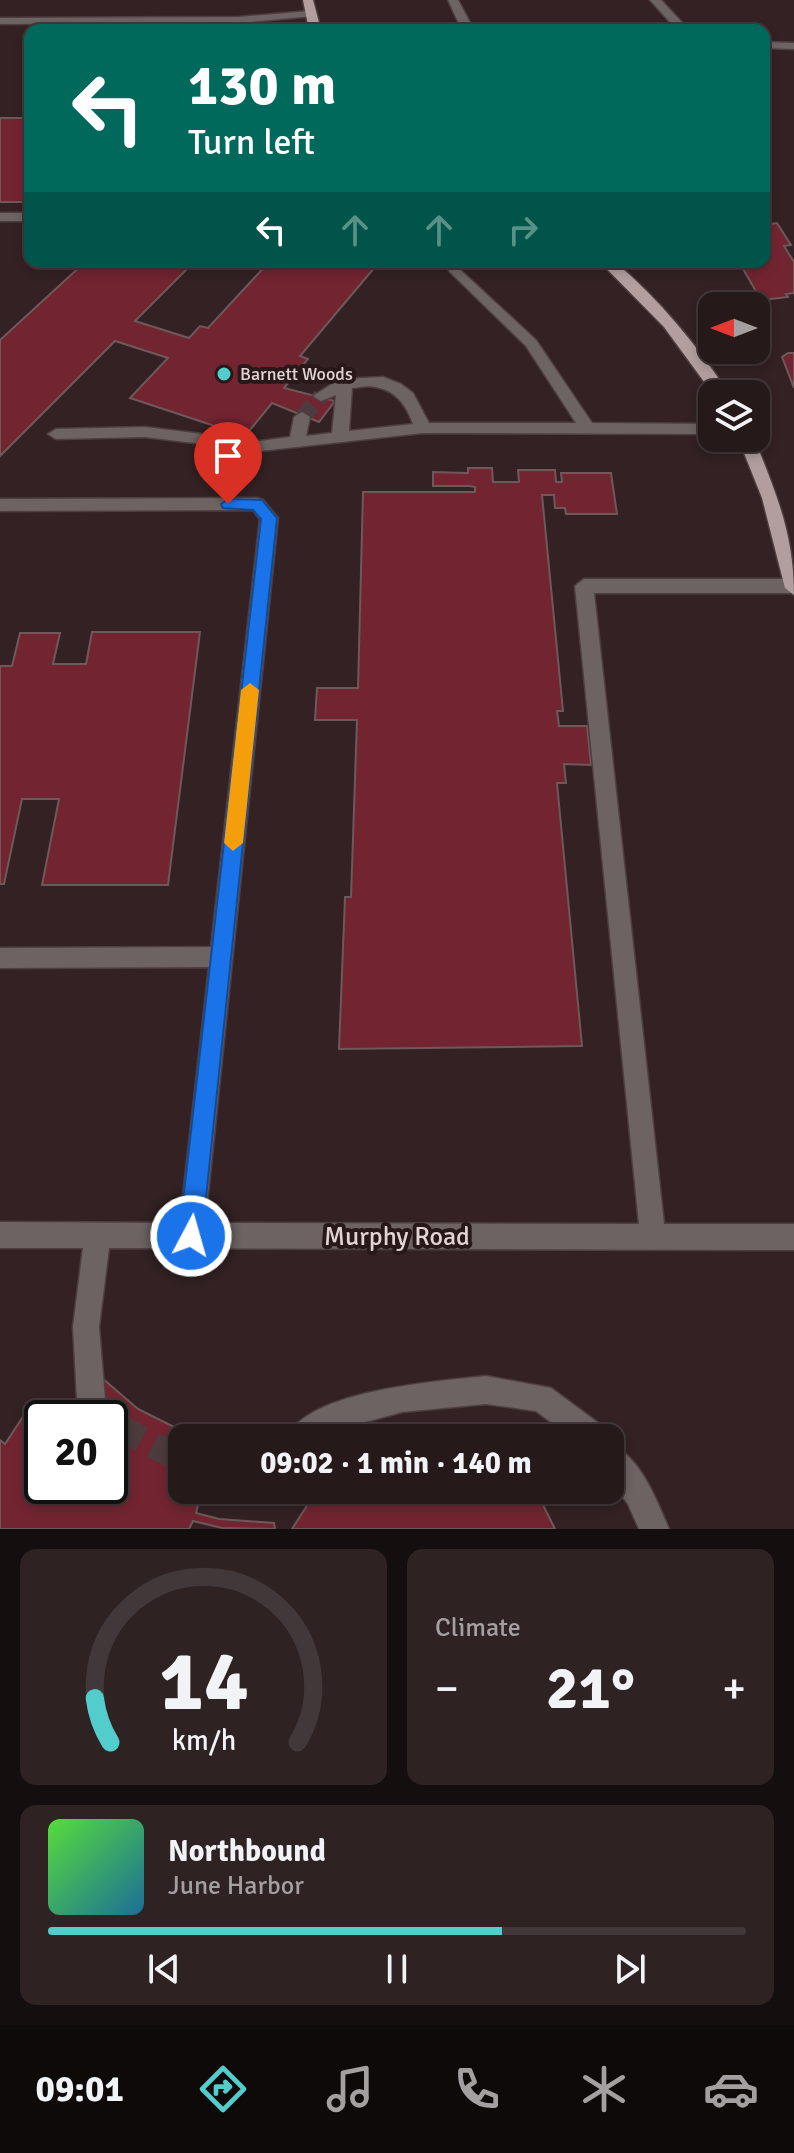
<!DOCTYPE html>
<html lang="en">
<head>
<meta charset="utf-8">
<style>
  :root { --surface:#26191a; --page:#2e2223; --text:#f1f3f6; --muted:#a4a0a2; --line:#423839; --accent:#52cdcc }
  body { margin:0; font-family:Signika,sans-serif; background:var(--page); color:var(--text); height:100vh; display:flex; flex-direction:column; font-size:30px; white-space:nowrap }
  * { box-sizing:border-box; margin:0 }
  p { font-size:26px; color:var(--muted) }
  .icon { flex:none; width:44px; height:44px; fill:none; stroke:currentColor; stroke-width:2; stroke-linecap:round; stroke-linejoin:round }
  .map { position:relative; height:1529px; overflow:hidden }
  .side { display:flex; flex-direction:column; gap:20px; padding:20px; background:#150e0e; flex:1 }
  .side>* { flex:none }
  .top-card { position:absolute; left:24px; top:24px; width:746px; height:244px; border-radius:16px; box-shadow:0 4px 12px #0003,0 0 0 2px var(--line); background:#00695c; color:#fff; overflow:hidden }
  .needle { width:52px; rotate:270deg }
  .buttons { position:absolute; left:698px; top:292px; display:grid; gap:16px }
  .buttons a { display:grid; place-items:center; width:72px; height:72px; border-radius:16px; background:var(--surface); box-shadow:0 4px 12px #0003,0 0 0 2px var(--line); font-size:40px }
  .speed { position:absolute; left:24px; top:1400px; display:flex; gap:16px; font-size:40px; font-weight:700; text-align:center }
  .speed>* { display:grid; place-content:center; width:104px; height:104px; border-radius:50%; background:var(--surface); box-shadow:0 4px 12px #0003,0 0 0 2px var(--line); line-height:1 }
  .speed .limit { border:4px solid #111; border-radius:12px; background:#fff; color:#111 }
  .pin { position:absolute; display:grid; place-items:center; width:68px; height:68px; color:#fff; margin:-82px -34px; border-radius:50% 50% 50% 0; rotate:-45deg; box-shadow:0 0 8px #0007 }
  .pin .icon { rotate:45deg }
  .me { position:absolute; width:88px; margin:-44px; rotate:6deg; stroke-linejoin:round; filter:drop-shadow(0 0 6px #0008) }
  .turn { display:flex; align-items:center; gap:28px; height:168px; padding:0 32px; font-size:36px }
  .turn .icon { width:104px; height:104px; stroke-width:2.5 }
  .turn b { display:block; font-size:56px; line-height:68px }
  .lanes { display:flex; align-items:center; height:76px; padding:0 32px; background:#0003; justify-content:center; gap:40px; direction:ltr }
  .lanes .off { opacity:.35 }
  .big { font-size:60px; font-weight:700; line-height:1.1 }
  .side .tile { flex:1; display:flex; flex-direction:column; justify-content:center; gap:12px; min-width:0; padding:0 28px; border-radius:16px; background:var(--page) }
  .side .dial { align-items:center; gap:0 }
  .dial svg { height:208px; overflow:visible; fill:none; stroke:var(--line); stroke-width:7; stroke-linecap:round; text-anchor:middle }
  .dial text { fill:var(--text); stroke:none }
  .song { display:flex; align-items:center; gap:24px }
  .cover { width:96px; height:96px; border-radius:12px; background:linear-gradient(135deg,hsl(110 70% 55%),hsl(200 70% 35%)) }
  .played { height:8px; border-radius:4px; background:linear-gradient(90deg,var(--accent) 65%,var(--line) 65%) }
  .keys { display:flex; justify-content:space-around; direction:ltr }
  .heat { display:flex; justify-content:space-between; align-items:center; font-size:44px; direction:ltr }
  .side .tiles { flex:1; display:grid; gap:20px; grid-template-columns:1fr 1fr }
  .tile:last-child { grid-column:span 2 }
  .trip { position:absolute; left:168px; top:1424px; width:456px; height:80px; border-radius:16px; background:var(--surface); box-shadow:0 4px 12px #0003,0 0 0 2px var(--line); font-weight:700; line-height:80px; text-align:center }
  .menu { display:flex; height:128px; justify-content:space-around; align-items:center; background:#0f0a0a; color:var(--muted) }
  .menu .icon { width:56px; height:56px }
  .menu .active { color:var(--accent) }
  .menu b { font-size:36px; color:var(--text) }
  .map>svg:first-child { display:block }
</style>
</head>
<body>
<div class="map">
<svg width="794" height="1529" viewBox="0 0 794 1529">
  <rect width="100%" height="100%" fill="#332123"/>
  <!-- building -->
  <path fill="#722431" stroke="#6e595a" stroke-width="2" d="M0,118H30V202H0Z
    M777,223L791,245L784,246L794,262V293L786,294L788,297L761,300L739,262H764V225Z
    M85,262H194L135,321L189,338L200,326L208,328L269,262H357L375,267L300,356L308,359L284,388L335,401L319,422L272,403L245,436L130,398L168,358L115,341L0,456V340Z
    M788,353H794V388L782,357Z
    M468,468H492L493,482H519L518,470H555L556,482H562L561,473H611L617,514H566L565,508H555L554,495H542L563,711H557L559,726H587L591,765L564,764L566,783H557L582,1046L339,1049L345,897H351L357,720H315L317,688H358L363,492H475V487L469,486H433V472L468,473Z
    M92,632H200L168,885H42L59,799H22L4,884H0V666H12L20,633H60L53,664H86Z
    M102,1378L138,1409L196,1438H182V1490H202L196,1513L219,1519L274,1523L275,1529L222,1528L193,1521L189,1529H0V1440L5,1444L34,1400L49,1418H42V1486H110V1418H62Z
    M317,1490H526L542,1503L555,1529H292Z"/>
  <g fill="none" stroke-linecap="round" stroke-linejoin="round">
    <!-- minor-tunnel-far1 -->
    <path stroke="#4d3c3e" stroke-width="16" stroke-dasharray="16 8" stroke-linecap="butt" d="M302,417L321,396"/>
    <!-- minor-tunnel -->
    <path stroke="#4d3c3e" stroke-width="26" stroke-dasharray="26 13" stroke-linecap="butt" d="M91,1399L126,1431L182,1460"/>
    <defs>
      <path id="minor" d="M448,0H458L474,30H462Z
        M650,0H661L689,30H677Z
        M310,11L315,14L314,16L239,23L0,24V18L239,17Z
        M764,42L794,43V49L764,48Z
        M0,213H30V221H0Z
        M455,265L536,340L592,423L712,424V434L423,433L260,451L145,437L56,439L48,434L56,429L145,427L260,441L290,437L294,417L302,412L310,417L306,436L332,433L336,395L321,401L313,396L340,379L383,377L401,384L413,393L429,423H576L526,346L450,272L448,269ZM368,386C393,388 405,401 413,424L349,431L352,388Z
        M257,498L263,500L278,518L205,1223L639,1224L575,586L584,579H793V593H594L664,1224H794V1250L109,1248L99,1327L105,1399L101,1409L91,1413L81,1409L77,1399L73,1327L83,1248H0V1222L180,1223L209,967L0,968V948L211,947L260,519L253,510L0,511V499Z
        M486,1376L551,1388L605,1428L609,1438H572L536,1411L486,1404L402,1412L340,1429L326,1438H287C307,1390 440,1381 486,1376Z
        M610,1444C640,1456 657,1501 669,1529H639L628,1504L610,1481Z"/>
      <path id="major" d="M303,0H313L321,30H309Z
        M600,262H615C660,300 697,345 729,394H713L664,327Z
        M738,438H754C776,493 794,534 794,595L785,588L762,498Z"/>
    </defs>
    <!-- minor casing -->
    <use href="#minor" stroke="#4f3e3f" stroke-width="3"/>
    <!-- major casing -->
    <use href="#major" stroke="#4f3e3f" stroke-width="3"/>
    <!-- minor -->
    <use href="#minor" fill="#6d6363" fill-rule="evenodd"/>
    <!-- major -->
    <use href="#major" fill="#b29e9f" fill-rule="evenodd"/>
  </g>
  <!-- route -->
  <path fill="#1a73e8" stroke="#114b97" stroke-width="2" d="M228,499L262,500L277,518L202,1236L199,1244L191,1248L182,1244L179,1236L261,519L253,510L223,508L221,504Z"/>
  <!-- slow -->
  <path fill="#f59e0b" d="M250,683L259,690L243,843L233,851L224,843L241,690Z"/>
  <!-- markers -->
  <circle fill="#52cdcc" stroke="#291819" stroke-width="3" cx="224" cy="374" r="8"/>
  <g text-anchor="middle" stroke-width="8" stroke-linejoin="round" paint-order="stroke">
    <!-- far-poi labels -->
    <g font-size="18" fill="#e1d4d5" stroke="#291819" text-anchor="start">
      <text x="240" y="380">Barnett Woods</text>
    </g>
    <!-- near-street labels -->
    <g font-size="26" fill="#e1d4d5" stroke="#291819">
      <text x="397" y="1245">Murphy Road</text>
    </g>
  </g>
</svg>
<div class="buttons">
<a><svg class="needle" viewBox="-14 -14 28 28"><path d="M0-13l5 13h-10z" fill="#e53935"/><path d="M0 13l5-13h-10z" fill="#a4a0a2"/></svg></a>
<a><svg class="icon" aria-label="layers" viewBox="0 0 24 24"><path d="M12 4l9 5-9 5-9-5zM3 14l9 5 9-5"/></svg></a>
</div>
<div class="speed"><div class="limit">20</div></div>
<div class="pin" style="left:228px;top:504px;background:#d93025"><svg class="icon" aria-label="arrive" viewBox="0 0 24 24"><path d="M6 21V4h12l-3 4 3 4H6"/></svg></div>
<svg class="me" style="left:191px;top:1236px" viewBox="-20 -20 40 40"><circle r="17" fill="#1a73e8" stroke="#fff" stroke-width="3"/><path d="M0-11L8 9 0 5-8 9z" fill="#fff"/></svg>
<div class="trip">09:02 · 1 min · 140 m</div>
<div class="top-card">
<div class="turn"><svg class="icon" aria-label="left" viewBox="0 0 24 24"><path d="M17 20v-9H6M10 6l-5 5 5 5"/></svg><div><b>130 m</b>Turn left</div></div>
<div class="lanes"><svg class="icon" aria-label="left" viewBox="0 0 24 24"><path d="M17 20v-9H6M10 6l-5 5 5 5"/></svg><svg class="icon off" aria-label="ahead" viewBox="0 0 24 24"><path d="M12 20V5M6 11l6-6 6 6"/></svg><svg class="icon off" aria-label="ahead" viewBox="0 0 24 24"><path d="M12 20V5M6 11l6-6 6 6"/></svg><svg class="icon off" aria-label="right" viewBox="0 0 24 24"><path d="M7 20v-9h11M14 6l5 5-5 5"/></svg></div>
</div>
</div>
<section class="side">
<div class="tiles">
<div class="tile dial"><svg viewBox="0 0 100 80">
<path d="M14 69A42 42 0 1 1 86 69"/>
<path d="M14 69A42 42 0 0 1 8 52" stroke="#52cdcc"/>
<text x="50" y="56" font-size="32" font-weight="700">14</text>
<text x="50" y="72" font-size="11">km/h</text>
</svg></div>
<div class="tile"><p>Climate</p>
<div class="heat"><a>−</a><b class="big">21°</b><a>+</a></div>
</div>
<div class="tile">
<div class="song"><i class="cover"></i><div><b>Northbound</b><p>June Harbor</p></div></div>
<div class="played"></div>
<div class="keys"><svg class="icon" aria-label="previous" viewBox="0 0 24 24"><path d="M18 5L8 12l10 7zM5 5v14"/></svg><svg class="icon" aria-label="pause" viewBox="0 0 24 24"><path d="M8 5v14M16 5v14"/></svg><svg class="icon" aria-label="next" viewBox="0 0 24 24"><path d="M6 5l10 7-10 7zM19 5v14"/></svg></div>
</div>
</div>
</section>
<nav class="menu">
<b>09:01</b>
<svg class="icon active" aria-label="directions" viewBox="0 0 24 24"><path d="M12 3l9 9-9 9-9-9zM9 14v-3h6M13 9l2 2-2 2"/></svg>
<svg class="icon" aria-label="music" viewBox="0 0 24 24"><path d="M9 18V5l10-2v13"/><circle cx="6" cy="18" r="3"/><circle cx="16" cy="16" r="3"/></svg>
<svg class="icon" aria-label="phone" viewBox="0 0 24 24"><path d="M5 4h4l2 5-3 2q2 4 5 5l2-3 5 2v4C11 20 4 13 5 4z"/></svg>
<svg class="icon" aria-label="climate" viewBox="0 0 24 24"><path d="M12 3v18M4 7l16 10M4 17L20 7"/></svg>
<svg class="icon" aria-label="car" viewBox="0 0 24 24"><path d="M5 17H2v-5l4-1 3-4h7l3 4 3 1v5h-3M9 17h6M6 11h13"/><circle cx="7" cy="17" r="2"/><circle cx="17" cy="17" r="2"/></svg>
</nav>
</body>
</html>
